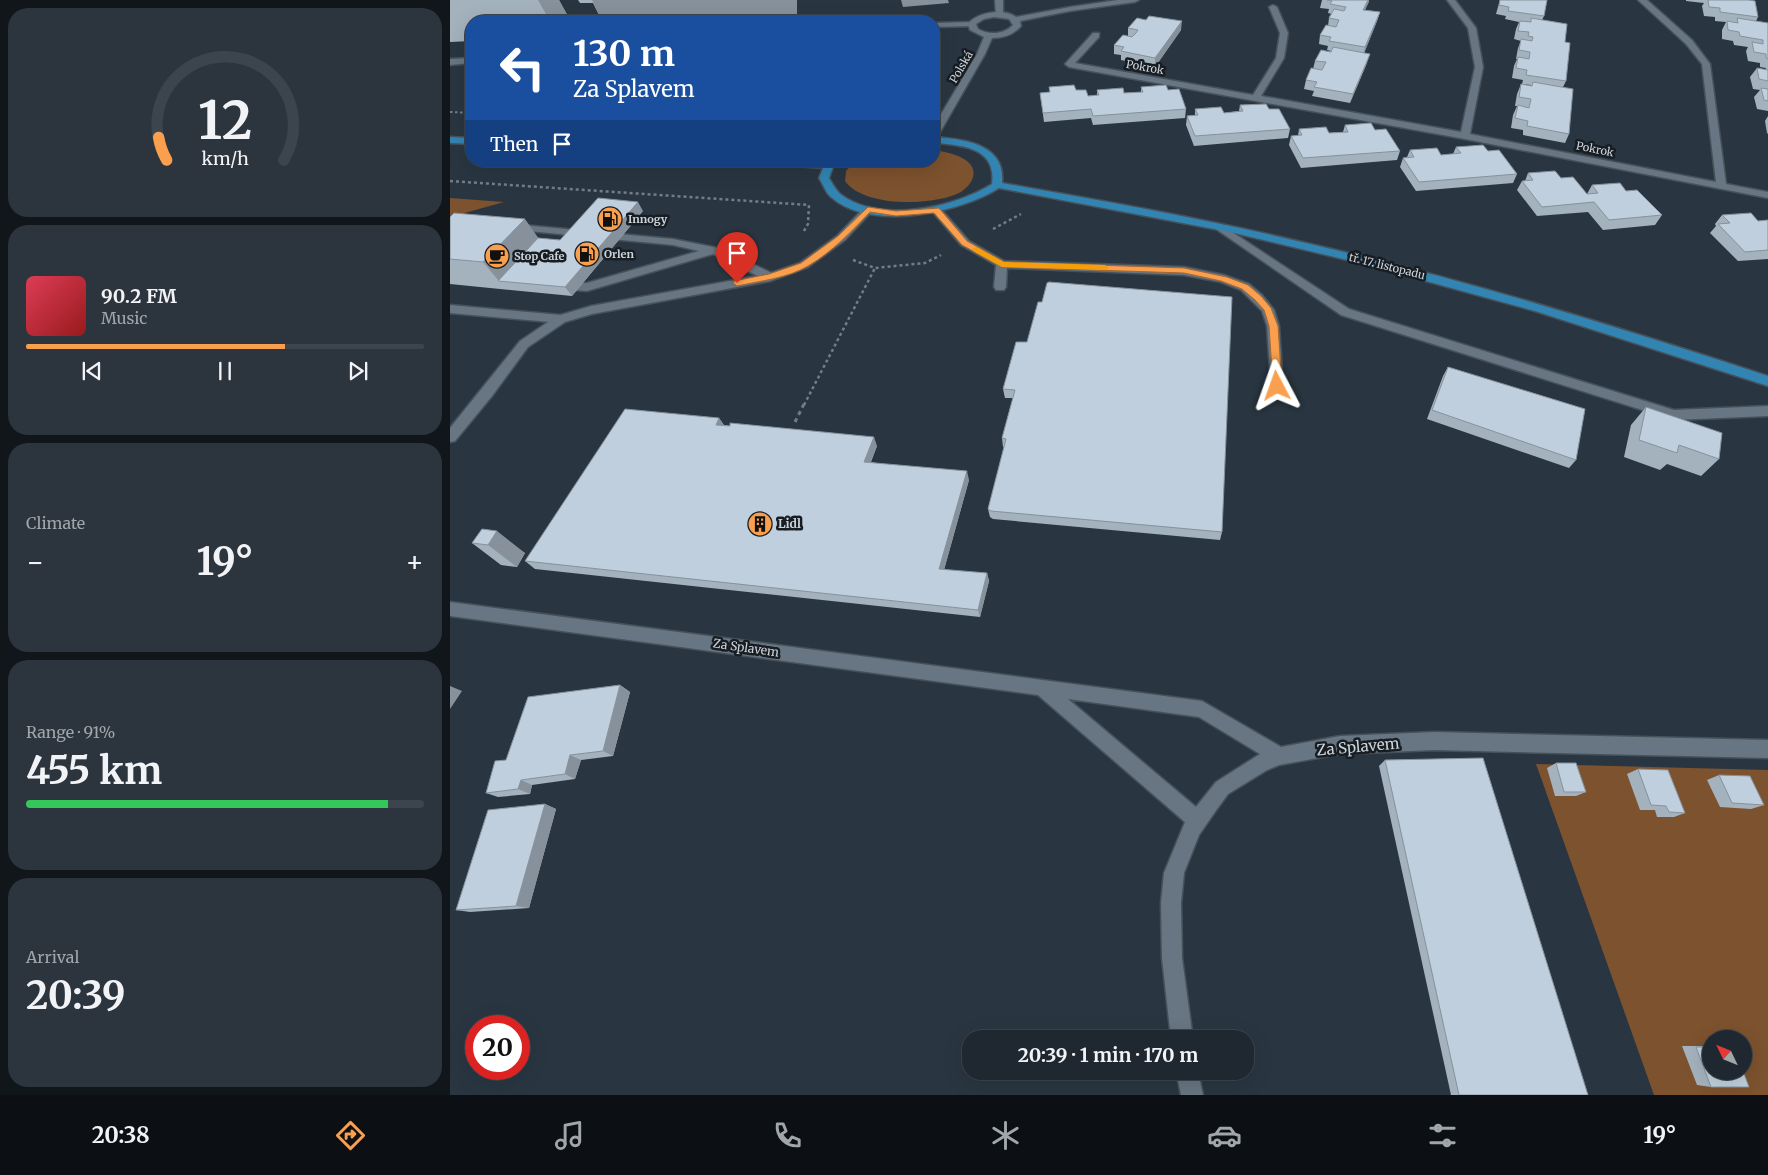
<!DOCTYPE html>
<html lang="en">
<head>
<meta charset="utf-8">
<style>
  :root { --surface:#1f2831; --page:#2c343d; --text:#f1f3f6; --muted:#a1a6ab; --line:#3c444d; --accent:#fa9f4e }
  body { margin:0; font-family:Merriweather,serif; background:var(--page); color:var(--text); height:100vh; display:flex; flex-direction:column; font-size:19px; white-space:nowrap }
  * { box-sizing:border-box; margin:0 }
  p { font-size:16px; color:var(--muted) }
  .icon { flex:none; width:28px; height:28px; fill:none; stroke:currentColor; stroke-width:2; stroke-linecap:round; stroke-linejoin:round }
  .map { position:relative; flex:1; overflow:hidden }
  .drawer { display:flex; flex-direction:column; gap:8px; padding:8px; background:#11161b; width:450px }
  .drawer>* { flex:none }
  .banner { position:absolute; left:15px; top:15px; width:475px; height:152px; border-radius:20px; box-shadow:0 5px 20px #0002,0 0 0 1px var(--line); background:#1a4fa0; color:#fff; overflow:hidden }
  .needle { width:32px; rotate:313deg }
  .controls { position:absolute; left:1252px; top:1030px; display:grid; gap:10px }
  .controls a { display:grid; place-items:center; width:50px; height:50px; border-radius:50%; background:var(--surface); box-shadow:0 5px 20px #0002,0 0 0 1px var(--line); font-size:25px }
  .speed { position:absolute; left:15px; top:1015px; display:flex; gap:10px; font-size:25px; font-weight:700; text-align:center }
  .speed>* { display:grid; place-content:center; width:65px; height:65px; border-radius:50%; background:var(--surface); box-shadow:0 5px 20px #0002,0 0 0 1px var(--line); line-height:1 }
  .speed .limit { border:8px solid #d22; background:#fff; color:#111 }
  .pin { position:absolute; display:grid; place-items:center; width:42px; height:42px; color:#fff; margin:-51px -21px; border-radius:50% 50% 50% 0; rotate:-45deg; box-shadow:0 0 5px #0007 }
  .pin .icon { rotate:45deg }
  .me { position:absolute; width:55px; margin:-28px; rotate:356deg; stroke-linejoin:round; filter:drop-shadow(0 0 4px #0008) }
  .turn { display:flex; align-items:center; gap:18px; height:105px; padding:0 25px; font-size:22px }
  .turn .icon { width:65px; height:65px; stroke-width:2.5 }
  .turn b { display:block; font-size:35px; line-height:42px }
  .then { display:flex; align-items:center; height:48px; padding:0 25px; background:#0003; gap:10px; font-size:19px }
  .big { font-size:38px; font-weight:700; line-height:1.1 }
  .drawer .widget { flex:1; display:flex; flex-direction:column; justify-content:center; gap:8px; min-width:0; padding:0 18px; border-radius:20px; background:var(--page) }
  .drawer .dial { align-items:center; gap:0 }
  .dial svg { height:130px; overflow:visible; fill:none; stroke:var(--line); stroke-width:7; stroke-linecap:round; text-anchor:middle }
  .dial text { fill:var(--text); stroke:none }
  .song { display:flex; align-items:center; gap:15px }
  .cover { width:60px; height:60px; border-radius:8px; background:linear-gradient(135deg,hsl(350 70% 55%),hsl(0 70% 35%)) }
  .played { height:5px; border-radius:2px; background:linear-gradient(90deg,var(--accent) 65%,var(--line) 65%) }
  .keys { display:flex; justify-content:space-around; direction:ltr }
  .heat { display:flex; justify-content:space-between; align-items:center; font-size:28px; direction:ltr }
  .charge { height:8px; border-radius:4px; background:linear-gradient(90deg,#34c759 91%,var(--line) 0) }
  .trip { position:absolute; left:512px; top:1030px; width:292px; height:50px; border-radius:20px; background:var(--surface); box-shadow:0 5px 20px #0002,0 0 0 1px var(--line); font-weight:700; line-height:50px; text-align:center }
  .tab-bar { display:flex; height:80px; justify-content:space-around; align-items:center; background:#0c1014; color:var(--muted) }
  .tab-bar .icon { width:35px; height:35px }
  .tab-bar .selected { color:var(--accent) }
  .tab-bar b { font-size:22px; color:var(--text) }
  main { display:flex; flex:1; min-height:0 }
  .map>svg:first-child { display:block }
</style>
</head>
<body>
<main>
<section class="drawer">
<div class="widget dial"><svg viewBox="0 0 100 80">
<path d="M14 69A42 42 0 1 1 86 69"/>
<path d="M14 69A42 42 0 0 1 9 55" stroke="#fa9f4e"/>
<text x="50" y="56" font-size="32" font-weight="700">12</text>
<text x="50" y="72" font-size="11">km/h</text>
</svg></div>
<div class="widget">
<div class="song"><i class="cover"></i><div><b>90.2 FM</b><p>Music</p></div></div>
<div class="played"></div>
<div class="keys"><svg class="icon" aria-label="previous" viewBox="0 0 24 24"><path d="M18 5L8 12l10 7zM5 5v14"/></svg><svg class="icon" aria-label="pause" viewBox="0 0 24 24"><path d="M8 5v14M16 5v14"/></svg><svg class="icon" aria-label="next" viewBox="0 0 24 24"><path d="M6 5l10 7-10 7zM19 5v14"/></svg></div>
</div>
<div class="widget"><p>Climate</p>
<div class="heat"><a>−</a><b class="big">19°</b><a>+</a></div>
</div>
<div class="widget"><p>Range · 91%</p><b class="big">455 km</b><div class="charge"></div></div>
<div class="widget"><p>Arrival</p><b class="big">20:39</b></div>
</section>
<div class="map">
<svg width="1318" height="1095" viewBox="0 0 1318 1095">
  <rect width="100%" height="100%" fill="#293641"/>
  <!-- green -->
  <path fill="#7d522e" fill-rule="evenodd" d="M484,150C498,152 528,158 523,177C521,184 516,188 511,192C485,206 414,208 395,181L396,171L405,161H484Z
    M0,198L54,202L0,217Z
    M1086,764L1318,770V1095H1204ZM1261,1039H1294V1071H1261Z"/>
  <g fill="none" stroke-linecap="round" stroke-linejoin="round">
    <defs>
      <path id="lane" d="M486,207L490,208L519,241L554,261L734,267L774,275L799,284L812,295L824,310L829,326L833,386L832,389H822L821,386L817,326L812,311L791,290L771,282L734,275L557,268L556,287L554,290H546L544,287L546,265L511,245L481,210Z
        M62,224L223,239L268,248L324,274L326,277L320,281L316,280L263,254L137,291L111,289L107,288L105,285L107,282L137,283L249,251L223,245L58,229L57,227Z
        M770,224L899,309L1224,410L1318,406V416L1224,420L891,315L766,229L765,227L766,225Z
        M0,305L111,315L117,319L111,323L0,313Z"/>
      <path id="street" d="M545,0H553V17L546,15Z
        M997,0H1005L1026,28L1033,67L1020,134L1266,182L1252,64L1236,44L1188,0H1197L1242,40L1260,64L1276,184L1318,192V198L1015,139L619,67L615,64L643,33H649V37L625,63L803,95L826,58L830,33L819,7L823,5L827,7L838,33L834,58L811,96L1011,132L1025,67L1018,28Z
        M522,22L526,24L525,26L484,27V23Z
        M21,58V63L0,65V59Z
        M418,207L423,210L395,240L358,267L320,281L142,314L115,322L78,347L42,396L5,441L0,442V428L70,341L107,316L141,306L318,274L350,263L387,236L414,208Z
        M0,602L752,701L831,747L890,736L985,732L1318,740V758L985,750L890,754L829,765L817,770L778,794L767,809L749,835L734,873L731,903L732,958L743,1039H721L712,958L711,903L714,873L735,822L588,695L0,616ZM618,699L749,717L810,754L766,782L746,807Z
        M726,1071H748L753,1095H731Z"/>
      <path id="secondary" d="M668,0H689L685,2L620,11L570,21L571,26C563,35 554,38 542,38L535,54L489,134L484,137V126L527,54L534,37L520,30L518,24C527,12 554,8 566,17L620,7ZM544,17L559,19L563,25C553,35 539,35 528,29L526,24L534,19Z"/>
      <path id="primary" d="M0,137L21,138V144L0,143Z
        M484,137C514,139 556,144 552,183C654,201 756,219 856,243C1013,279 1166,326 1318,376V386L1085,311L914,264L780,232L549,188C510,213 419,232 381,197C376,193 373,184 369,178L373,168L320,164L315,161L377,163L390,161L383,167L379,178C382,183 386,190 390,194C429,224 504,208 542,184C547,147 511,145 484,143Z"/>
    </defs>
    <!-- lane casing -->
    <use href="#lane" stroke="#46515a" stroke-width="3"/>
    <!-- street casing -->
    <use href="#street" stroke="#46515a" stroke-width="3"/>
    <!-- secondary casing -->
    <use href="#secondary" stroke="#46515a" stroke-width="3"/>
    <!-- primary casing -->
    <use href="#primary" stroke="#46515a" stroke-width="3"/>
    <!-- path-far2 -->
    <path stroke="#737d87" stroke-width="2" stroke-dasharray="2.5 2.5" stroke-linecap="butt" d="M0,112L21,113"/>
    <!-- path-far1 -->
    <path stroke="#737d87" stroke-width="2.5" stroke-dasharray="3 3" stroke-linecap="butt" d="M0,181L359,205L358,224L354,231
      M543,229L571,214
      M403,260L425,268L475,263L491,255
      M354,405L425,268"/>
    <!-- path -->
    <path stroke="#737d87" stroke-width="3" stroke-dasharray="4 4" stroke-linecap="butt" d="M345,422L354,404"/>
    <!-- lane -->
    <use href="#lane" fill="#677682" fill-rule="evenodd"/>
    <!-- street -->
    <use href="#street" fill="#677682" fill-rule="evenodd"/>
    <!-- secondary -->
    <use href="#secondary" fill="#677682" fill-rule="evenodd"/>
    <!-- primary -->
    <use href="#primary" fill="#3284b2" fill-rule="evenodd"/>
  </g>
  <!-- wall -->
  <path fill="#a4b2be" d="M0,0H109L120,20L119,21H21V41L0,42Z
    M128,0H347V17L296,21H152L143,3H130Z
    M872,0H919L915,10L930,12L927,21L914,53L917,63L900,103L862,96L864,91L854,89L856,80L863,69L865,61L881,51L877,50L878,46L869,44L870,35L878,26L879,18L882,14L878,13L879,9L870,8Z
    M1050,0H1097L1094,16L1092,20L1115,42L1116,81L1113,87L1119,134L1115,143L1073,135V130L1061,128L1063,115L1067,106H1065L1067,94L1071,84L1081,86V85L1072,84L1073,80L1062,78L1064,66L1067,59H1066L1068,48L1071,41L1064,39L1066,29L1069,22L1055,19L1056,16L1046,14Z
    M1236,0H1299L1308,17L1306,21L1318,23V111L1307,109L1304,97L1310,90L1303,89L1300,77L1307,68L1315,70L1316,68L1310,67V63L1298,61L1296,51L1298,47L1284,45L1283,41L1272,39V30L1276,22L1265,21V17L1254,16L1252,6L1254,3L1236,1Z
    M678,28L731,30L705,67L671,60V55L664,54V45L678,36Z
    M599,87L626,90L638,96L647,95V90L674,93L691,92V87L718,90L736,109L735,118L643,125L641,118L594,122L590,93L600,92Z
    M790,105L819,109L840,129L838,138L744,146L736,125L737,116L745,115V109L774,113L789,111Z
    M1318,116V134L1317,133L1315,121Z
    M895,125L925,130L950,151L947,160L851,168L839,145L841,136H848L849,129L879,133L893,132Z
    M1006,147L1038,151L1067,174L1063,183L966,191L950,167L953,158L957,157L960,150L991,155L1003,154Z
    M1078,173L1111,178L1137,194L1142,185L1176,191L1212,215L1205,225L1153,230L1138,212L1087,216L1067,190L1072,181H1075Z
    M193,211L122,296L0,284V217L89,238L110,240Z
    M1272,215L1308,221L1318,220V259L1288,261L1260,233L1266,226L1265,224Z
    M577,342L772,532L770,540L543,519L540,517L538,509L554,447H553L552,438L563,398H555L553,389Z
    M998,367L1126,460L1119,468L977,419L993,376Z
    M1196,407L1269,459L1251,476L1217,464L1210,470L1174,457L1181,425Z
    M269,418L274,425L427,446L421,462L519,480L494,570L537,573L539,581L530,617L85,569L75,561Z
    M32,529L75,553L67,567L51,565L22,543Z
    M170,685L180,692L163,756L131,760L125,779L82,785L80,794L48,797L36,793L56,760Z
    M935,760L1138,1095H1001L929,766Z
    M1106,763L1136,792L1126,796H1105L1097,768Z
    M1188,769L1235,813L1224,817H1207L1205,810H1190L1177,774Z
    M1269,775L1314,805L1301,809L1270,807L1257,780Z
    M95,804L106,809L79,908L20,912L6,910Z
    M1232,1046H1261V1087L1247,1085Z"/>
  <!-- shaded-wall -->
  <path fill="#86919b" d="M88,0H109L120,20L119,21H100Z
    M142,0H347V17L296,21H152Z
    M451,0H498L499,3L453,7Z
    M918,0H919V2L911,18L913,10Z
    M930,12L927,21L913,56L915,47Z
    M732,21L731,30L705,67V58Z
    M920,54L917,63L900,103L903,94Z
    M188,202L193,211L122,296L115,287Z
    M75,219L94,246L49,281L33,262Z
    M269,418L275,427L266,425Z
    M424,437L427,446L417,470L414,462Z
    M517,471L519,480L492,577L489,569Z
    M47,531L75,553L67,567L38,545Z
    M537,573L539,581L530,617L528,610Z
    M170,685L180,692L163,756L153,751Z
    M0,686L12,691L0,709Z
    M120,755L131,760L125,779L115,774Z
    M71,780L82,785L80,794L68,789Z
    M95,804L106,809L79,908L66,906Z"/>
  <!-- building -->
  <path fill="#bfcfdd" stroke="#86919b" d="M877,0H918L913,10L930,12L915,47L879,41L881,37L870,35L876,25L886,27L889,20L879,18L884,9L894,11L896,7L880,4L882,1Z
    M1050,0H1097L1094,16L1058,11L1059,7L1049,5Z
    M1258,0H1299L1305,1L1308,17L1270,12V8L1259,7Z
    M699,16L732,21L705,58L671,51L674,47L664,45L673,35L682,37L686,33L688,30L678,28L687,18L696,20Z
    M1081,18L1117,24L1115,42L1120,43L1116,81L1076,75L1077,70L1066,68L1068,57L1079,59L1080,52L1069,50L1071,39L1082,41L1083,37L1078,36L1079,32L1068,31L1070,21L1081,22Z
    M1287,18L1318,23V59L1316,58V54L1304,52L1302,42L1313,44V40L1290,36L1289,32L1278,30L1277,21L1288,23Z
    M883,47L920,54L903,94L864,87L867,82L856,80L861,68L872,70L876,62L865,61L871,50L881,52Z
    M1307,68L1318,70V81L1309,79Z
    M1083,82L1123,89L1119,134L1077,126L1078,121L1065,118L1068,105L1079,108L1081,99L1069,97L1071,84L1082,86Z
    M624,85L626,90H636L638,96L649,95L647,90L673,88L674,93L693,92L691,87L716,85L718,90L729,89L736,109L643,116L641,109L593,113L590,93L600,92L599,87Z
    M1311,88L1318,89V101L1314,100Z
    M816,104L819,109H829L840,129L745,136L737,116L748,115L745,109L771,107L774,113L793,111L790,105Z
    M921,123L925,130L936,129L950,151L853,158L841,136L852,135L849,129L876,127L879,133L898,132L895,125Z
    M1033,145L1038,151L1049,150L1067,174L969,182L953,158L964,157L960,150L987,148L991,155L1011,153L1006,147Z
    M1105,171L1111,178L1123,177L1137,194L1148,193L1142,185L1170,183L1176,191L1187,190L1212,215L1159,220L1144,202L1092,207L1072,181L1083,180L1078,173Z
    M148,198L188,202L115,287L48,281L88,238L110,240Z
    M4,213L75,219L33,262L0,259V217Z
    M1301,213L1308,221L1318,220V250L1295,252L1268,224L1280,223L1272,215Z
    M599,282L782,297L772,532L541,511L538,509L556,439L552,438L565,390L553,389L566,342H577L588,302H592L597,283Z
    M998,367L1135,409L1126,460L982,410Z
    M1196,407L1272,433L1269,459L1229,445L1227,453L1189,440Z
    M175,409L269,418L266,425L280,426V423L424,437L414,462L517,471L489,569L537,573L528,610L75,561Z
    M32,529L47,531L38,545L22,543Z
    M170,685L153,751L120,755L115,774L71,780L68,789L36,793L45,761L56,760L78,697Z
    M1033,758L1138,1095H1009L935,760Z
    M1106,763H1126L1136,792H1114Z
    M1188,769L1218,770L1235,813L1219,812L1216,806L1201,805Z
    M1269,775L1300,776L1314,805L1282,803Z
    M95,804L66,906L6,910L38,810Z
    M1246,1047H1261V1071H1293L1299,1087H1261Z"/>
  <!-- route -->
  <path fill="#fa9f4e" stroke="#a26733" d="M418,207L446,211L489,208L517,241L554,262L734,268L777,277L798,285L811,296L821,308L828,326L832,386L827,390L823,386L819,326L814,310L805,300L792,289L771,281L734,273L552,267L512,245L484,213L446,216L420,212C401,232 382,252 358,266C338,278 310,281 287,286L283,283L284,281L319,274L351,263L388,236Z"/>
  <!-- slow -->
  <path fill="#f59e0b" d="M526,247L554,262L655,265L659,268L655,270L552,267L523,251V248Z"/>
  <!-- icons -->
  <defs>
    <symbol id="fuel-disc" viewBox="-11 -11 22 22"><circle r="9.5" fill="#fa9f4e" stroke="#171d22"/><path d="M-5.5-6h7V0h2V4h1.3V-2.5L3-4.5l.8-.8L6-3V5H2.5V1h-1V6h-7ZM-4.2-4.7v3.2H.2V-4.7Z" fill="#111"/></symbol>
    <symbol id="cafe-disc" viewBox="-11 -11 22 22"><circle r="9.5" fill="#fa9f4e" stroke="#171d22"/><path d="M-5.5-4.5H6V0H3Q3 3.5 0 3.5H-2.5Q-5.5 3.5-5.5 0ZM3-3.2v2h1.7v-2ZM-6 4.5H4V6H-6Z" fill="#111"/></symbol>
    <symbol id="building-disc" viewBox="-11 -11 22 22"><circle r="9.5" fill="#fa9f4e" stroke="#171d22"/><path d="M-4-6H4V6H1V3H-1V6H-4ZM-2.5-4.3h1.7v1.8h-1.7ZM.8-4.3h1.7v1.8H.8ZM-2.5-1h1.7V.8h-1.7ZM.8-1h1.7V.8H.8Z" fill="#111"/></symbol>
  </defs>
  <g fill-rule="evenodd">
    <use href="#fuel-disc" x="146" y="205" width="28" height="28"/>
    <use href="#fuel-disc" x="123" y="240" width="28" height="28"/>
    <use href="#cafe-disc" x="33" y="242" width="28" height="28"/>
    <use href="#building-disc" x="296" y="510" width="28" height="28"/>
  </g>
  <g text-anchor="middle" stroke-width="5" stroke-linejoin="round" paint-order="stroke">
    <!-- far-street labels -->
    <g font-size="11" fill="#cdd5dc" stroke="#171d22">
      <text transform="translate(511 67) rotate(-60)" y="4">Polská</text>
      <text transform="translate(695 67) rotate(10)" y="4">Pokrok</text>
      <text transform="translate(1145 149) rotate(11)" y="4">Pokrok</text>
      <text transform="translate(937 266) rotate(14)" y="4">tř. 17. listopadu</text>
    </g>
    <!-- far-poi labels -->
    <g font-size="11" font-weight="bold" fill="#cdd5dc" stroke="#171d22" text-anchor="start">
      <text x="178" y="223">Innogy</text>
      <text x="154" y="258">Orlen</text>
      <text x="64" y="260">Stop Cafe</text>
    </g>
    <!-- poi labels -->
    <g font-size="12" font-weight="bold" fill="#cdd5dc" stroke="#171d22" text-anchor="start">
      <text x="328" y="528">Lidl</text>
    </g>
    <!-- street labels -->
    <g font-size="12" fill="#cdd5dc" stroke="#171d22">
      <text transform="translate(296 648) rotate(8)" y="4">Za Splavem</text>
    </g>
    <!-- near-street labels -->
    <g font-size="15" fill="#cdd5dc" stroke="#171d22">
      <text transform="translate(908 747) rotate(-5)" y="5">Za Splavem</text>
    </g>
  </g>
</svg>
<div class="controls">
<a><svg class="needle" viewBox="-14 -14 28 28"><path d="M0-13l5 13h-10z" fill="#e53935"/><path d="M0 13l5-13h-10z" fill="#a1a6ab"/></svg></a>
</div>
<div class="speed"><div class="limit">20</div></div>
<div class="pin" style="left:287px;top:283px;background:#d93025"><svg class="icon" aria-label="arrive" viewBox="0 0 24 24"><path d="M6 21V4h12l-3 4 3 4H6"/></svg></div>
<svg class="me" style="left:827px;top:386px" viewBox="-20 -20 40 40"><path d="M0-17L14 15 0 8-14 15z" fill="#fa9f4e" stroke="#fff" stroke-width="4"/></svg>
<div class="trip">20:39 · 1 min · 170 m</div>
<div class="banner">
<div class="turn"><svg class="icon" aria-label="left" viewBox="0 0 24 24"><path d="M17 20v-9H6M10 6l-5 5 5 5"/></svg><div><b>130 m</b>Za Splavem</div></div>
<div class="then">Then<svg class="icon" aria-label="arrive" viewBox="0 0 24 24"><path d="M6 21V4h12l-3 4 3 4H6"/></svg></div>
</div>
</div>
</main>
<nav class="tab-bar">
<b>20:38</b>
<svg class="icon selected" aria-label="directions" viewBox="0 0 24 24"><path d="M12 3l9 9-9 9-9-9zM9 14v-3h6M13 9l2 2-2 2"/></svg>
<svg class="icon" aria-label="music" viewBox="0 0 24 24"><path d="M9 18V5l10-2v13"/><circle cx="6" cy="18" r="3"/><circle cx="16" cy="16" r="3"/></svg>
<svg class="icon" aria-label="phone" viewBox="0 0 24 24"><path d="M5 4h4l2 5-3 2q2 4 5 5l2-3 5 2v4C11 20 4 13 5 4z"/></svg>
<svg class="icon" aria-label="climate" viewBox="0 0 24 24"><path d="M12 3v18M4 7l16 10M4 17L20 7"/></svg>
<svg class="icon" aria-label="car" viewBox="0 0 24 24"><path d="M5 17H2v-5l4-1 3-4h7l3 4 3 1v5h-3M9 17h6M6 11h13"/><circle cx="7" cy="17" r="2"/><circle cx="17" cy="17" r="2"/></svg>
<svg class="icon" aria-label="filters" viewBox="0 0 24 24"><path d="M4 7h16M4 17h16"/><circle cx="9" cy="7" r="2"/><circle cx="15" cy="17" r="2"/></svg>
<b>19°</b>
</nav>
</body>
</html>
